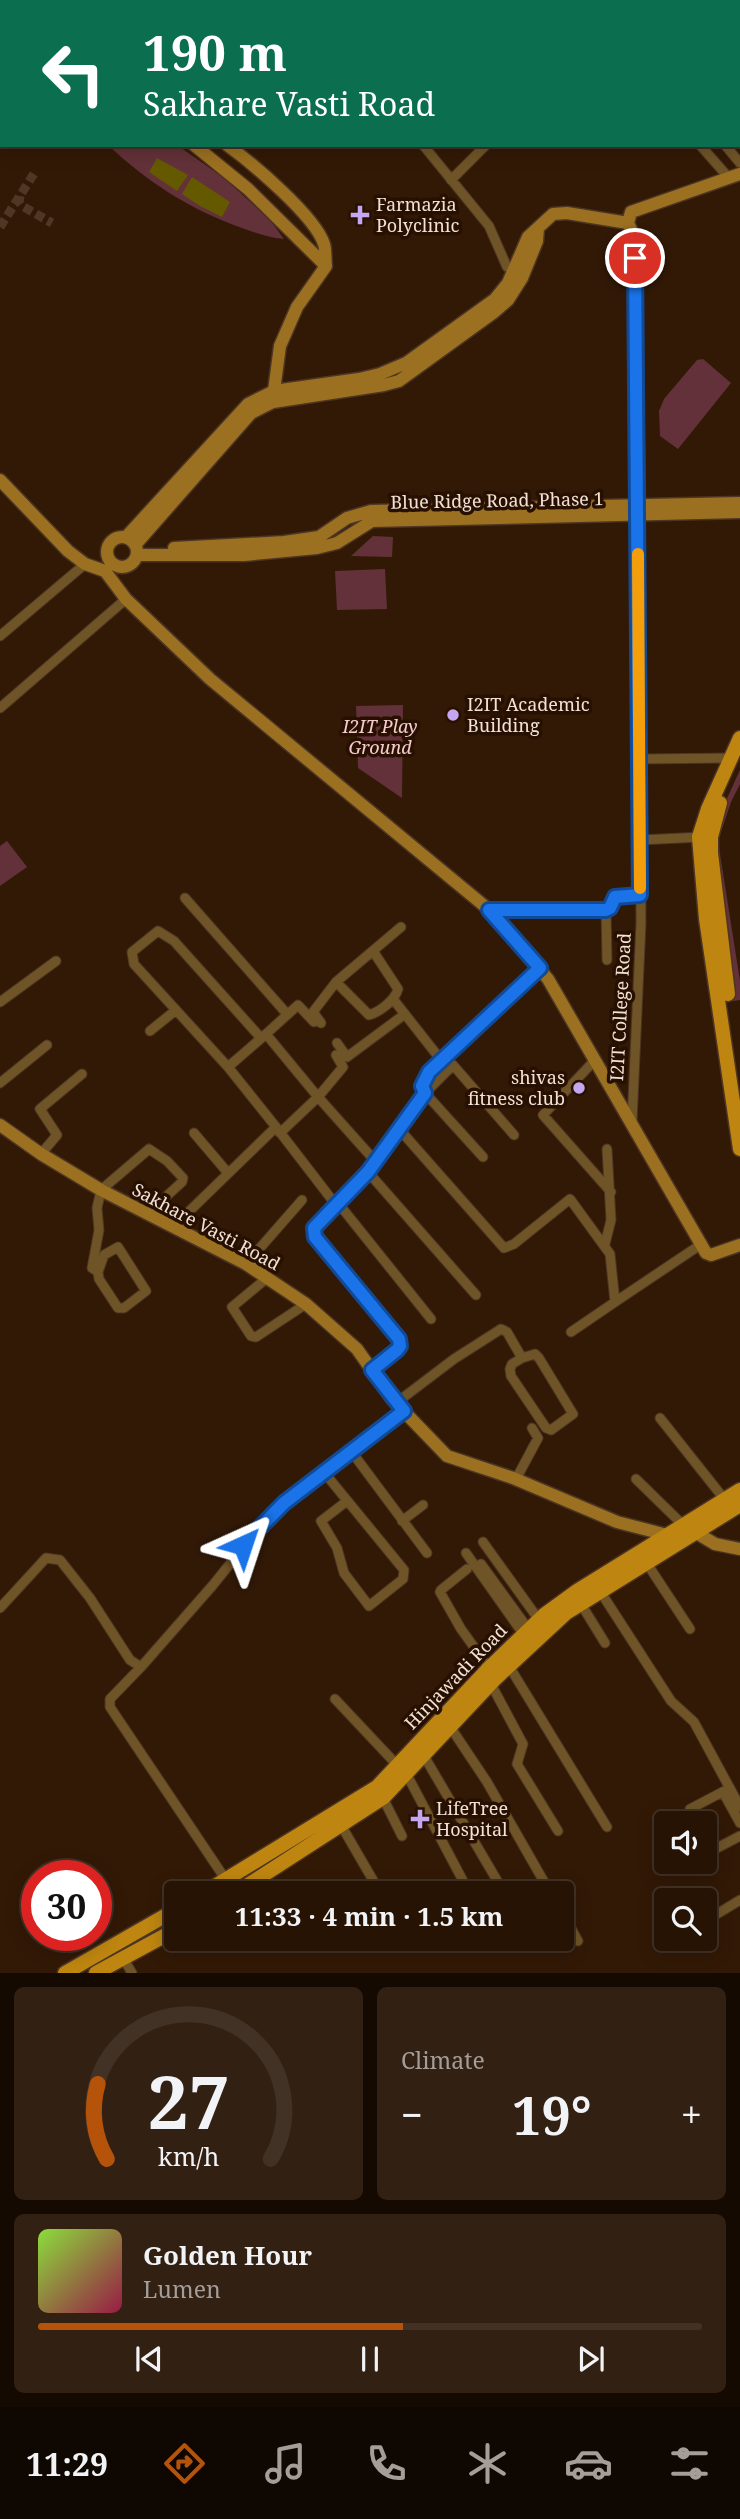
<!DOCTYPE html>
<html lang="en">
<head>
<meta charset="utf-8">
<style>
  :root { --surface:#261304; --page:#322013; --text:#f1f3f6; --muted:#a49e9a; --line:#423226; --accent:#b45309 }
  body { margin:0; font-family:"Noto Serif",serif; background:var(--page); color:var(--text); height:100vh; display:flex; flex-direction:column; font-size:26px; white-space:nowrap }
  * { box-sizing:border-box; margin:0 }
  p { font-size:23px; color:var(--muted) }
  .icon { flex:none; width:38px; height:38px; fill:none; stroke:currentColor; stroke-width:2; stroke-linecap:round; stroke-linejoin:round }
  .map { position:relative; height:1973px; overflow:hidden }
  .panel { display:flex; flex-direction:column; gap:14px; padding:14px; background:#150a02; flex:1 }
  .panel>* { flex:none }
  .hud { position:absolute; left:0px; top:0px; width:740px; height:147px; box-shadow:0 4px 18px #0003,0 0 0 2px var(--line); background:#0b6e4f; color:#fff; overflow:hidden }
  .fabs { position:absolute; left:654px; top:1811px; display:grid; gap:14px }
  .fabs a { display:grid; place-items:center; width:63px; height:63px; border-radius:7px; background:var(--surface); box-shadow:0 4px 18px #0003,0 0 0 2px var(--line); font-size:35px }
  .speed { position:absolute; left:21px; top:1860px; display:flex; gap:14px; font-size:35px; font-weight:700; text-align:center }
  .speed>* { display:grid; place-content:center; width:91px; height:91px; border-radius:50%; background:var(--surface); box-shadow:0 4px 18px #0003,0 0 0 2px var(--line); line-height:1 }
  .speed .limit { border:10px solid #d22; background:#fff; color:#111 }
  .pin { position:absolute; display:grid; place-items:center; width:60px; height:60px; color:#fff; margin:-30px; border:4px solid #fff; border-radius:50%; box-shadow:0 2px 7px #0007 }
  .me { position:absolute; width:77px; margin:-38px; rotate:42deg; stroke-linejoin:round; filter:drop-shadow(0 0 5px #0008) }
  .turn { display:flex; align-items:center; gap:24px; height:147px; padding:0 28px; font-size:32px }
  .turn .icon { width:91px; height:91px; stroke-width:2.5 }
  .turn b { display:block; font-size:49px; line-height:60px }
  .big { font-size:52px; font-weight:700; line-height:1.1 }
  .panel .widget { flex:1; display:flex; flex-direction:column; justify-content:center; gap:10px; min-width:0; padding:0 24px; border-radius:10px; background:var(--page) }
  .panel .dial { align-items:center; gap:0 }
  .dial svg { height:182px; overflow:visible; fill:none; stroke:var(--line); stroke-width:7; stroke-linecap:round; text-anchor:middle }
  .dial text { fill:var(--text); stroke:none }
  .song { display:flex; align-items:center; gap:21px }
  .cover { width:84px; height:84px; border-radius:10px; background:linear-gradient(135deg,hsl(90 70% 55%),hsl(340 70% 35%)) }
  .played { height:7px; border-radius:4px; background:linear-gradient(90deg,var(--accent) 55%,var(--line) 55%) }
  .keys { display:flex; justify-content:space-around; direction:ltr }
  .heat { display:flex; justify-content:space-between; align-items:center; font-size:38px; direction:ltr }
  .panel .tiles { flex:1; display:grid; gap:14px; grid-template-columns:1fr 1fr }
  .widget:last-child { grid-column:span 2 }
  .trip { position:absolute; left:164px; top:1881px; width:410px; height:70px; border-radius:7px; background:var(--surface); box-shadow:0 4px 18px #0003,0 0 0 2px var(--line); font-weight:700; line-height:70px; text-align:center }
  .tab-bar { display:flex; height:112px; justify-content:space-around; align-items:center; background:#0f0802; color:var(--muted) }
  .tab-bar .icon { width:49px; height:49px }
  .tab-bar .active { color:var(--accent) }
  .tab-bar b { font-size:32px; color:var(--text) }
  .map>svg:first-child { display:block }
</style>
</head>
<body>
<div class="map">
<svg width="740" height="1973" viewBox="0 0 740 1973">
  <rect width="100%" height="100%" fill="#321906"/>
  <!-- green -->
  <path fill="#633139" d="M108,145H177L224,178L270,220L284,239C269,238 256,233 242,228C191,210 147,182 108,145Z
    M703,359L731,383L678,449L660,436L659,411L664,399L697,360Z
    M373,536L393,537L392,557L351,556Z
    M385,569L387,609L337,610L335,571Z
    M403,705L402,798L358,768L356,706Z
    M740,770V784L731,802L718,841L740,981V1000L733,1001L713,843L718,818Z
    M7,841L27,867L0,886V846Z"/>
  <!-- water -->
  <path fill="#655900" d="M157,158L188,175L177,191L149,172Z
    M192,177L230,202L222,217L200,206L182,194Z"/>
  <g fill="none" stroke-linecap="round" stroke-linejoin="round">
    <!-- street-tunnel -->
    <path stroke="#4f3725" stroke-width="9" stroke-dasharray="9 4.5" stroke-linecap="butt" d="M20,196L19,202L22,206L52,223
      M0,227L35,172"/>
    <defs>
      <path id="street" d="M12,0L14,2
        M289,0L291,2
        M607,0L608,2
        M654,0L655,2
        M679,0L680,2
        M738,86L740,88
        M738,129L740,131
        M423,145L489,226L507,267L519,270
        M700,145L729,178
        M725,145L740,163
        M451,180L486,145
        M0,636L85,564
        M0,708L126,599
        M640,759L729,758
        M640,840L702,837
        M185,898L287,1014
        M489,910H606L610,908L615,897L640,895
        M606,910L607,960
        M336,982L369,1015C380,1012 395,1000 398,989L373,951
        M393,999L441,1060
        M0,1002L56,961
        M321,1023L313,1012L336,982L401,927
        M150,1031L176,1010
        M266,1034L298,1005L314,1022
        M337,1043L347,1057L405,1014
        M336,1055L343,1067L318,1097L376,1162
        M595,1060L543,1115L611,1192
        M228,1067L134,964L132,952L158,931L174,941L261,1038
        M0,1083L47,1045
        M632,1122L641,923L638,516
        M276,1127L228,1067L266,1034L318,1097L280,1133
        M400,1130L504,1248L514,1244L570,1199L610,1254L615,1302L700,1245
        M194,1133L228,1173
        M41,1154L57,1135L40,1109L82,1074
        M483,1157L425,1093L422,1084L429,1072L540,968
        M368,1172L476,1295
        M338,1203L431,1319
        M173,1227L276,1127L336,1205
        M605,1244L611,1220L607,1149
        M246,1264L302,1200
        M98,1272L104,1255L118,1247L146,1291L124,1308H118L99,1279L98,1272L92,1268L99,1230L97,1208L101,1190L149,1149L167,1161L183,1178L182,1182L147,1214
        M267,1278L232,1307L251,1336L256,1337L306,1304
        M571,1332L615,1302
        M372,1370L397,1350L400,1346L399,1339L315,1237V1227L368,1172L425,1093L453,1065L514,1135
        M396,1403L454,1359L501,1329L507,1332L522,1358L512,1364L510,1369L511,1376L546,1428L551,1430L573,1414L539,1358L535,1354L522,1358
        M660,1418L725,1500
        M351,1451L427,1553
        M323,1471L404,1570L403,1579L369,1606L344,1573L337,1548L321,1521L347,1501
        M516,1479L538,1438L532,1428
        M636,1479L683,1525
        M402,1521L423,1505
        M483,1542L539,1620
        M466,1553L524,1635
        M646,1562L690,1629
        M481,1564L529,1630
        M467,1569L441,1590L440,1592L461,1629L489,1668
        M600,1591L671,1701L694,1722L740,1807
        M581,1604L605,1643
        M0,1608L46,1558L60,1560L90,1598L130,1660L141,1667L213,1585L262,1524L323,1471L404,1411
        M509,1666L607,1827
        M141,1667L110,1699V1707L226,1880
        M491,1684L523,1744L517,1764L558,1831
        M335,1699L398,1766
        M451,1728L487,1782L551,1894
        M424,1756L505,1894
        M407,1775L470,1894
        M723,1792L740,1823
        M383,1798L402,1836
        M690,1809L730,1788
        M341,1825L381,1894
        M717,1848L740,1836
        M562,1912L578,1941
        M717,1914L740,1900
        M123,1958L132,1973"/>
      <path id="secondary" d="M0,42L2,47
        M0,94L2,95
        M194,145L248,189L326,266
        M227,145C252,163 315,216 324,244C326,250 325,259 326,266
        M273,398L280,346L297,307L326,266
        M0,480L68,551L85,564L105,571L126,599L210,679L493,913L548,979L706,1253L711,1255L740,1245
        M639,512L634,236L628,223L631,212L740,174
        M107 552a15 15 0 1 1 30 0a15 15 0 1 1-30 0Z
        M126,537L248,404L274,391L359,379L380,374L406,363L495,299L508,283L528,237L553,214L567,213L628,223
        M136,544L251,413L273,402L384,385L399,381L493,313L508,300L522,278L537,241L538,228
        M174,548L284,542L319,537L347,518L371,511L740,503
        M137,555H244L317,548L337,543L372,521L740,512
        M0,1125L41,1154L101,1190L246,1264L306,1304L357,1349L392,1399L447,1456L513,1478L617,1522L667,1535L670,1542
        M695,1532L715,1544L740,1549"/>
      <path id="primary" d="M740,738L708,809L699,837L706,919L740,1149
        M720,803L711,837V853L728,994
        M202,1894L377,1787L487,1670L544,1615L577,1591L740,1490
        M234,1894L384,1797L496,1678L566,1613L740,1505
        M65,1973L177,1909
        M96,1973L177,1929"/>
    </defs>
    <!-- street casing -->
    <use href="#street" stroke="#4d3523" stroke-width="11"/>
    <!-- secondary casing -->
    <use href="#secondary" stroke="#4d3523" stroke-width="15"/>
    <!-- primary casing -->
    <use href="#primary" stroke="#4d3523" stroke-width="17"/>
    <!-- street -->
    <use href="#street" stroke="#6f5427" stroke-width="9"/>
    <!-- secondary -->
    <use href="#secondary" stroke="#9b7021" stroke-width="12"/>
    <!-- primary -->
    <use href="#primary" stroke="#be8610" stroke-width="14"/>
  </g>
  <g fill="none" stroke-linecap="round" stroke-linejoin="round">
    <defs>
      <path id="route" d="M243,1545L284,1503L404,1411L372,1370L397,1350L400,1346L399,1339L315,1237L314,1228L368,1172L425,1093L422,1086L429,1072L540,968L489,910H606L610,908L615,897L640,895L635,258"/>
    </defs>
    <!-- route casing -->
    <use href="#route" stroke="#114b97" stroke-width="18"/>
    <!-- route -->
    <use href="#route" stroke="#1a73e8" stroke-width="12"/>
    <!-- slow -->
    <path stroke="#f59e0b" stroke-width="12" d="M638,554L640,888"/>
  </g>
  <!-- markers -->
  <g fill="#c5a7f1" stroke="#271000" stroke-width="2.5">
    <path d="M356.5 204.5h7v7h7v7h-7v7h-7v-7h-7v-7h7z"/>
    <circle cx="453" cy="715" r="7"/>
    <circle cx="579" cy="1088" r="7"/>
    <path d="M416.5 1808.5h7v7h7v7h-7v7h-7v-7h-7v-7h7z"/>
  </g>
  <g text-anchor="middle" stroke-width="7" stroke-linejoin="round" paint-order="stroke">
    <!-- poi labels -->
    <g font-size="18" fill="#f2e1d6" stroke="#271000" text-anchor="start">
      <text x="376" y="211">Farmazia<tspan x="376" dy="21">Polyclinic</tspan></text>
      <text x="467" y="711">I2IT Academic<tspan x="467" dy="21">Building</tspan></text>
      <text x="565" y="1084" text-anchor="end">shivas<tspan x="565" dy="21">fitness club</tspan></text>
      <text x="436" y="1815">LifeTree<tspan x="436" dy="21">Hospital</tspan></text>
    </g>
    <!-- street labels -->
    <g font-size="18" fill="#f2e1d6" stroke="#271000">
      <text transform="translate(497 501) rotate(-1)" y="6">Blue Ridge Road, Phase 1</text>
      <text transform="translate(621 1007) rotate(-87)" y="6">I2IT College Road</text>
      <text transform="translate(206 1227) rotate(28)" y="6">Sakhare Vasti Road</text>
      <text transform="translate(456 1677) rotate(-46)" y="6">Hinjawadi Road</text>
    </g>
    <!-- park labels -->
    <g font-size="18" font-style="italic" fill="#f8cbd1" stroke="#271000">
      <text x="380" y="733">I2IT Play<tspan x="380" dy="21">Ground</tspan></text>
    </g>
  </g>
</svg>
<div class="fabs">
<a><svg class="icon" aria-label="sound" viewBox="0 0 24 24"><path d="M4 9h4l5-4v14l-5-4H4zM17 9q2 3 0 6"/></svg></a>
<a><svg class="icon" aria-label="search" viewBox="0 0 24 24"><circle cx="10" cy="10" r="6"/><path d="M15 15l6 6"/></svg></a>
</div>
<div class="speed"><div class="limit">30</div></div>
<div class="pin" style="left:635px;top:258px;background:#d93025"><svg class="icon" aria-label="arrive" viewBox="0 0 24 24"><path d="M6 21V4h12l-3 4 3 4H6"/></svg></div>
<svg class="me" style="left:243px;top:1545px" viewBox="-20 -20 40 40"><path d="M0-17L14 15 0 8-14 15z" fill="#1a73e8" stroke="#fff" stroke-width="4"/></svg>
<div class="trip">11:33 · 4 min · 1.5 km</div>
<div class="hud">
<div class="turn"><svg class="icon" aria-label="left" viewBox="0 0 24 24"><path d="M17 20v-9H6M10 6l-5 5 5 5"/></svg><div><b>190 m</b>Sakhare Vasti Road</div></div>
</div>
</div>
<section class="panel">
<div class="tiles">
<div class="widget dial"><svg viewBox="0 0 100 80">
<path d="M14 69A42 42 0 1 1 86 69"/>
<path d="M14 69A42 42 0 0 1 10 36" stroke="#b45309"/>
<text x="50" y="56" font-size="32" font-weight="700">27</text>
<text x="50" y="72" font-size="11">km/h</text>
</svg></div>
<div class="widget"><p>Climate</p>
<div class="heat"><a>−</a><b class="big">19°</b><a>+</a></div>
</div>
<div class="widget">
<div class="song"><i class="cover"></i><div><b>Golden Hour</b><p>Lumen</p></div></div>
<div class="played"></div>
<div class="keys"><svg class="icon" aria-label="previous" viewBox="0 0 24 24"><path d="M18 5L8 12l10 7zM5 5v14"/></svg><svg class="icon" aria-label="pause" viewBox="0 0 24 24"><path d="M8 5v14M16 5v14"/></svg><svg class="icon" aria-label="next" viewBox="0 0 24 24"><path d="M6 5l10 7-10 7zM19 5v14"/></svg></div>
</div>
</div>
</section>
<nav class="tab-bar">
<b>11:29</b>
<svg class="icon active" aria-label="directions" viewBox="0 0 24 24"><path d="M12 3l9 9-9 9-9-9zM9 14v-3h6M13 9l2 2-2 2"/></svg>
<svg class="icon" aria-label="music" viewBox="0 0 24 24"><path d="M9 18V5l10-2v13"/><circle cx="6" cy="18" r="3"/><circle cx="16" cy="16" r="3"/></svg>
<svg class="icon" aria-label="phone" viewBox="0 0 24 24"><path d="M5 4h4l2 5-3 2q2 4 5 5l2-3 5 2v4C11 20 4 13 5 4z"/></svg>
<svg class="icon" aria-label="climate" viewBox="0 0 24 24"><path d="M12 3v18M4 7l16 10M4 17L20 7"/></svg>
<svg class="icon" aria-label="car" viewBox="0 0 24 24"><path d="M5 17H2v-5l4-1 3-4h7l3 4 3 1v5h-3M9 17h6M6 11h13"/><circle cx="7" cy="17" r="2"/><circle cx="17" cy="17" r="2"/></svg>
<svg class="icon" aria-label="filters" viewBox="0 0 24 24"><path d="M4 7h16M4 17h16"/><circle cx="9" cy="7" r="2"/><circle cx="15" cy="17" r="2"/></svg>
</nav>
</body>
</html>
